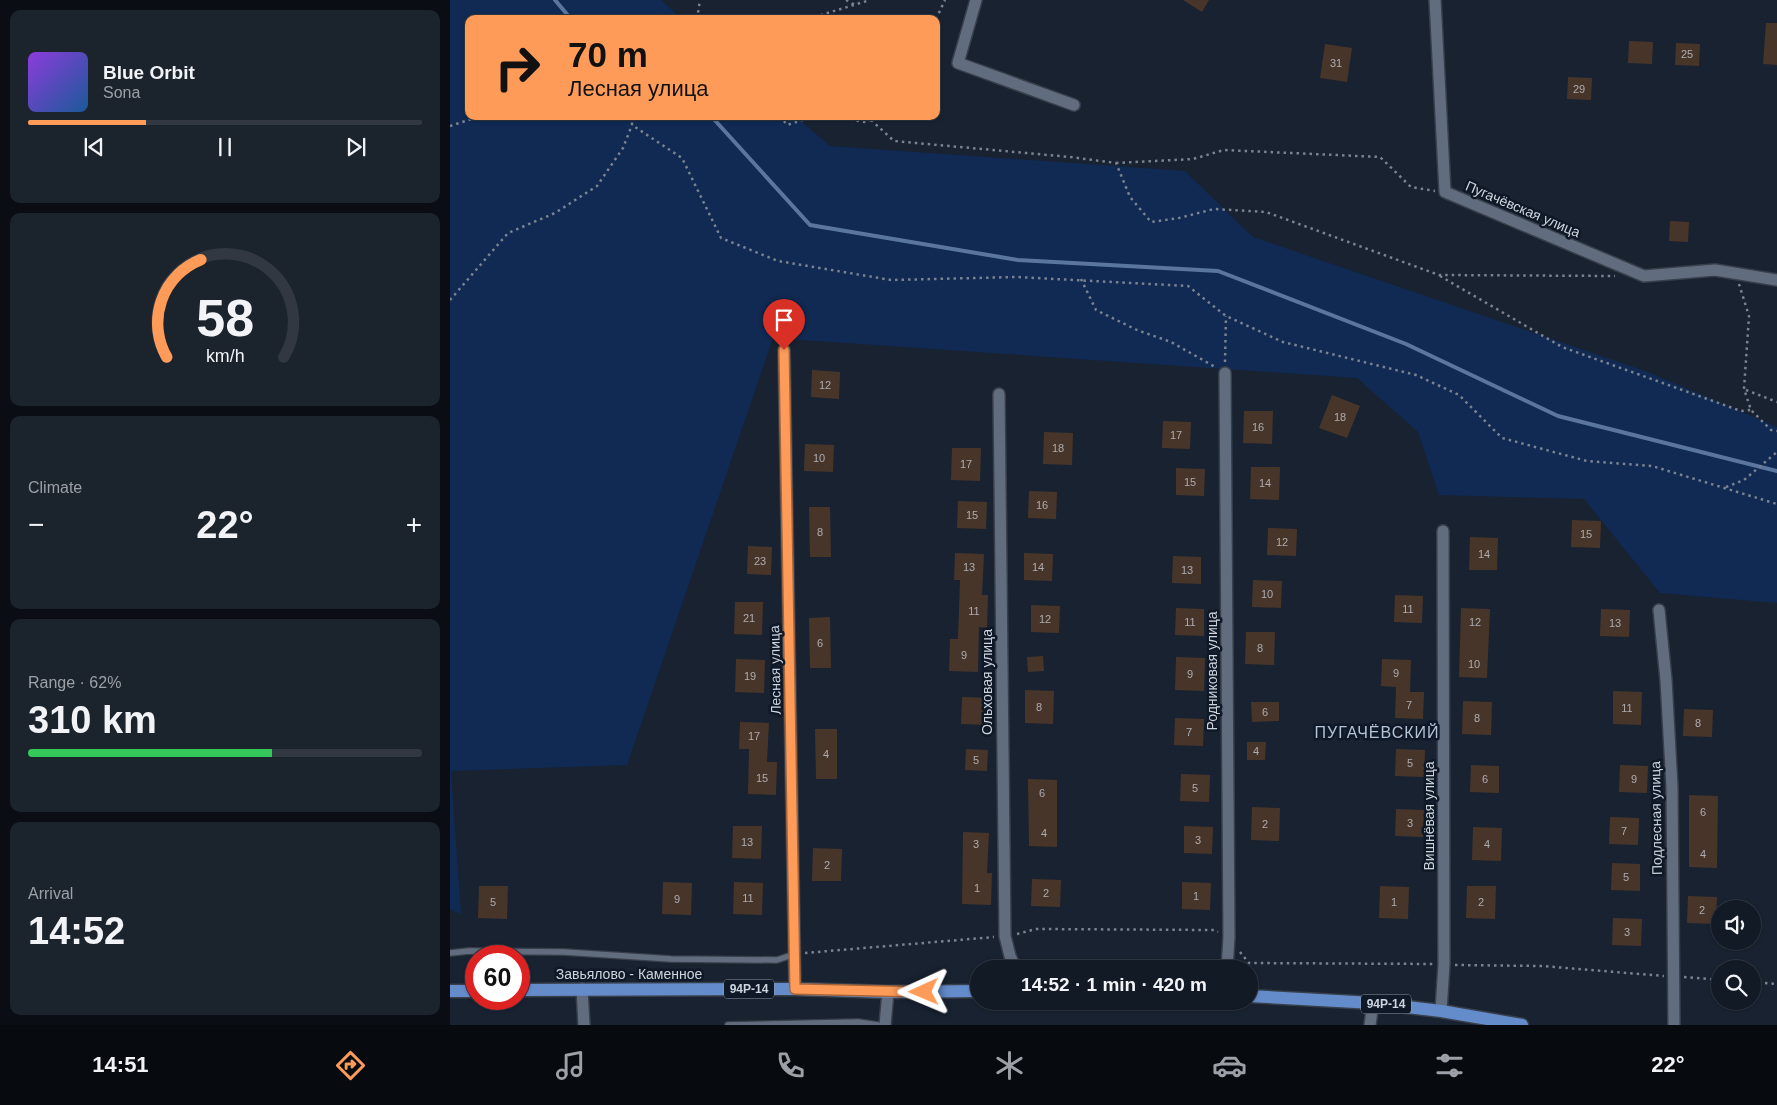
<!DOCTYPE html>
<html lang="en">
<head>
<meta charset="utf-8">
<style>
  :root { --surface:#121a25; --page:#1b232d; --text:#f1f3f6; --muted:#9ca1a7; --line:#313842; --accent:#fe9b58 }
  body { margin:0; font-family:Helvetica,sans-serif; background:var(--page); color:var(--text); height:100vh; display:flex; flex-direction:column; font-size:19px; white-space:nowrap }
  * { box-sizing:border-box; margin:0 }
  p { font-size:16px; color:var(--muted) }
  .icon { flex:none; width:28px; height:28px; fill:none; stroke:currentColor; stroke-width:2; stroke-linecap:round; stroke-linejoin:round }
  .map { position:relative; flex:1; overflow:hidden }
  .details { display:flex; flex-direction:column; gap:10px; padding:10px; background:#0a0e14; width:450px }
  .details>* { flex:none }
  .guide { position:absolute; left:15px; top:15px; width:475px; height:105px; border-radius:10px; box-shadow:0 1px 4px #0004,0 0 0 1px var(--line); background:#fe9b58; color:#111; overflow:hidden }
  .buttons { position:absolute; left:1261px; top:900px; display:grid; gap:10px }
  .buttons a { display:grid; place-items:center; width:50px; height:50px; border-radius:50%; background:var(--surface); box-shadow:0 1px 4px #0004,0 0 0 1px var(--line); font-size:25px }
  .speed { position:absolute; left:15px; top:945px; display:flex; gap:10px; font-size:25px; font-weight:700; text-align:center }
  .speed>* { display:grid; place-content:center; width:65px; height:65px; border-radius:50%; background:var(--surface); box-shadow:0 1px 4px #0004,0 0 0 1px var(--line); line-height:1 }
  .speed .limit { border:8px solid #d22; background:#fff; color:#111 }
  .pin { position:absolute; display:grid; place-items:center; width:42px; height:42px; color:#fff; margin:-51px -21px; border-radius:50% 50% 50% 0; rotate:-45deg; box-shadow:0 0 5px #0007 }
  .pin .icon { rotate:45deg }
  .me { position:absolute; width:55px; margin:-28px; rotate:269deg; stroke-linejoin:round; filter:drop-shadow(0 0 4px #0008) }
  .turn { display:flex; align-items:center; gap:18px; height:105px; padding:0 20px; font-size:22px }
  .turn .icon { width:65px; height:65px; stroke-width:2.5 }
  .turn b { display:block; font-size:35px; line-height:42px }
  .big { font-size:38px; font-weight:800; line-height:1.1 }
  .details .card { flex:1; display:flex; flex-direction:column; justify-content:center; gap:8px; min-width:0; padding:0 18px; border-radius:10px; background:var(--page) }
  .details .dial { align-items:center; gap:0 }
  .dial svg { height:130px; overflow:visible; fill:none; stroke:var(--line); stroke-width:7; stroke-linecap:round; text-anchor:middle }
  .dial text { fill:var(--text); stroke:none }
  .song { display:flex; align-items:center; gap:15px }
  .cover { width:60px; height:60px; border-radius:8px; background:linear-gradient(135deg,hsl(270 70% 55%),hsl(210 70% 35%)) }
  .played { height:5px; border-radius:2px; background:linear-gradient(90deg,var(--accent) 30%,var(--line) 30%) }
  .keys { display:flex; justify-content:space-around; direction:ltr }
  .heat { display:flex; justify-content:space-between; align-items:center; font-size:28px; direction:ltr }
  .charge { height:8px; border-radius:4px; background:linear-gradient(90deg,#34c759 62%,var(--line) 0) }
  .trip { position:absolute; left:520px; top:960px; width:288px; height:50px; border-radius:25px; background:var(--surface); box-shadow:0 1px 4px #0004,0 0 0 1px var(--line); font-weight:800; line-height:50px; text-align:center }
  .tab-bar { display:flex; height:80px; justify-content:space-around; align-items:center; background:#070a0f; color:var(--muted) }
  .tab-bar .icon { width:35px; height:35px }
  .tab-bar .on { color:var(--accent) }
  .tab-bar b { font-size:22px; color:var(--text) }
  main { display:flex; flex:1; min-height:0 }
  .map>svg:first-child { display:block }
</style>
</head>
<body>
<main>
<section class="details">
<div class="card">
<div class="song"><i class="cover"></i><div><b>Blue Orbit</b><p>Sona</p></div></div>
<div class="played"></div>
<div class="keys"><svg class="icon" aria-label="previous" viewBox="0 0 24 24"><path d="M18 5L8 12l10 7zM5 5v14"/></svg><svg class="icon" aria-label="pause" viewBox="0 0 24 24"><path d="M8 5v14M16 5v14"/></svg><svg class="icon" aria-label="next" viewBox="0 0 24 24"><path d="M6 5l10 7-10 7zM19 5v14"/></svg></div>
</div>
<div class="card dial"><svg viewBox="0 0 100 80">
<path d="M14 69A42 42 0 1 1 86 69"/>
<path d="M14 69A42 42 0 0 1 35 9" stroke="#fe9b58"/>
<text x="50" y="56" font-size="32" font-weight="700">58</text>
<text x="50" y="72" font-size="11">km/h</text>
</svg></div>
<div class="card"><p>Climate</p>
<div class="heat"><a>−</a><b class="big">22°</b><a>+</a></div>
</div>
<div class="card"><p>Range · 62%</p><b class="big">310 km</b><div class="charge"></div></div>
<div class="card"><p>Arrival</p><b class="big">14:52</b></div>
</section>
<div class="map">
<svg width="1327" height="1025" viewBox="0 0 1327 1025">
  <rect width="100%" height="100%" fill="#182231"/>
  <!-- green -->
  <path fill="#102a53" d="M0,0H211L232,19H19V116H345L380,146L735,171L803,237L1198,372L1327,427V603L1210,593L1134,499L989,495L968,432L907,378L323,338L177,765L1,771L11,914L0,909Z"/>
  <g fill="none" stroke-linecap="round" stroke-linejoin="round">
    <!-- stream -->
    <path stroke="#5b769e" stroke-width="4" d="M105,0L121,19
      M261,116L360,225L568,260L768,271L956,344L1108,416L1327,471"/>
  </g>
  <!-- building -->
  <path fill="#48352a" d="M733,0H759L752,12Z
    M1316,23H1327V65L1313,64Z
    M1179,41L1203,42L1202,64L1178,63Z
    M1226,43L1250,44L1249,66L1225,65Z
    M875,44L902,48L897,82L870,78Z
    M1118,77L1142,78L1141,100L1117,99Z
    M1220,221L1239,222L1238,242L1219,241Z
    M362,370L390,372L389,399L361,397Z
    M882,395L910,406L897,438L869,428Z
    M794,411H823L822,444L793,443Z
    M713,421L741,422L740,449L712,448Z
    M594,432L623,433L622,465L593,464Z
    M355,444L384,445L383,472L354,471Z
    M502,448H531L530,481L501,480Z
    M801,467H830L829,500L800,499Z
    M726,468L755,469L754,496L726,495Z
    M579,491L607,492L606,519L578,518Z
    M508,501L537,502L536,529L507,528Z
    M359,507H380L381,557H360Z
    M1122,520L1151,521L1150,548L1121,547Z
    M818,528L847,529L846,556L817,555Z
    M1020,537L1048,538L1047,570H1019Z
    M298,546L322,547L321,575L297,574Z
    M505,553L534,554L532,595H538L537,628L529,627L528,672L499,671L500,639H508L510,580H504Z
    M574,553L603,554L602,581L574,580Z
    M723,556L751,557V584L722,583Z
    M803,580L832,581L831,608L802,607Z
    M945,595L973,596L972,623L944,622Z
    M285,602H313L312,635L284,634Z
    M581,605L610,606L609,633L581,632Z
    M726,608L754,609V636L725,635Z
    M1011,608L1040,609L1037,678L1009,677Z
    M1151,609L1180,610L1179,637L1150,636Z
    M380,617L381,668H360L359,618Z
    M796,632H825L824,665L795,664Z
    M593,656L594,671L578,672L577,657Z
    M726,657L755,658L754,691L725,690Z
    M286,659L315,660L314,693L285,692Z
    M932,659L961,660L960,692H974L973,719L945,718L946,687L931,686Z
    M575,690L604,691L603,724L575,723Z
    M1163,691L1192,692L1191,725L1163,724Z
    M512,697L541,698L540,725L511,724Z
    M1013,701L1042,702L1041,735L1012,734Z
    M801,702H829V721L802,722Z
    M1234,709L1263,710L1262,737L1233,736Z
    M725,718L754,719L753,746L724,745Z
    M290,722L319,723L317,762H327L326,795L298,794L299,749H289Z
    M365,729H387V779H366Z
    M797,742H816L815,760H797Z
    M516,749L538,750L537,771L515,770Z
    M946,749L975,750L974,777L945,776Z
    M1021,765L1049,766V793L1020,792Z
    M1170,765L1198,766L1197,793L1169,792Z
    M731,774L760,775L759,802L730,801Z
    M578,779L607,780V847L579,846Z
    M1239,795L1268,796L1267,868L1239,867Z
    M802,807L830,808L829,841L801,840Z
    M946,809L974,810L973,837L945,836Z
    M1160,817L1189,818L1188,845L1159,844Z
    M283,826H312L311,859L282,858Z
    M734,826L763,827L762,854L734,853Z
    M1023,827L1052,828L1051,861L1022,860Z
    M513,832L539,833L537,873H542L541,905L512,904Z
    M363,848L392,849L391,881H362Z
    M1162,863L1190,864V891L1161,890Z
    M582,879L611,880L610,907L581,906Z
    M213,882L242,883L241,915L212,914Z
    M284,882L313,883L312,915L283,914Z
    M732,882L761,883L760,910L732,909Z
    M29,886H58L57,919L28,918Z
    M930,886L959,887L958,919L929,918Z
    M1017,886H1046L1045,919L1016,918Z
    M1238,896L1267,897L1266,924L1237,923Z
    M1163,918L1192,919L1191,946L1162,945Z"/>
  <g fill="none" stroke-linecap="round" stroke-linejoin="round">
    <defs>
      <path id="lane" d="M0,953L19,951L114,952L221,959L327,960L345,954
        M278,1025L408,1022L428,1025"/>
      <path id="street" d="M526,0L508,63L624,105
        M985,0L995,192L1194,276L1265,270L1327,280
        M334,350L345,989
        M775,373L779,937L777,969
        M549,394L555,936L560,956L566,969
        M1209,610L1216,680L1222,787L1224,1025
        M132,989L134,1025
        M991,1011L994,964L993,531
        M435,1025L438,992
        M920,1025L923,1003"/>
      <path id="primary" d="M69,990L345,989L438,992L529,991
        M0,991H26
        M799,996L923,1003L991,1011L1072,1025"/>
    </defs>
    <!-- lane casing -->
    <use href="#lane" stroke="#383f4b" stroke-width="8"/>
    <!-- street casing -->
    <use href="#street" stroke="#383f4b" stroke-width="14"/>
    <!-- primary casing -->
    <use href="#primary" stroke="#383f4b" stroke-width="15"/>
    <!-- path -->
    <path stroke="#7a838f" stroke-width="2.5" stroke-dasharray="2.5 4" stroke-linecap="butt" d="M396,0L405,5
      M247,19L250,0
      M358,19L420,0
      M486,19L495,0
      M182,116V125L232,158L271,238L328,261L441,280L567,277L738,286L776,316L833,342L966,375L1009,395L1052,438L1137,461L1202,466L1327,504
      M330,116L337,125L365,116
      M381,116L414,122L421,120L422,116
      M421,120L444,141L620,157L666,163L680,197L701,222L729,218L764,209L816,212L989,275L1165,276
      M0,126L25,118L69,116
      M666,163L743,159L774,150L930,157L961,187L985,191
      M990,276L1112,347L1291,411L1301,410
      M631,279L646,310L687,330L721,342L767,368
      M1289,284L1299,316L1294,389L1301,410L1321,430L1327,431
      M0,300L58,233L105,213L147,186L173,148L182,125
      M775,362L776,316
      M1296,390L1327,402
      M1276,487L1294,480L1327,452
      M567,934L586,929L764,930L768,932
      M790,952L799,963L984,964
      M355,953L544,937
      M1005,965L1092,966L1214,976
      M1234,977L1270,980
      M1302,982L1327,984"/>
    <!-- lane -->
    <use href="#lane" stroke="#616d7f" stroke-width="5.5"/>
    <!-- street -->
    <use href="#street" stroke="#616d7f" stroke-width="11"/>
    <!-- primary -->
    <use href="#primary" stroke="#648ccb" stroke-width="12"/>
  </g>
  <g fill="none" stroke-linecap="round" stroke-linejoin="round">
    <defs>
      <path id="route" d="M334,350L345,989L474,992"/>
    </defs>
    <!-- route casing -->
    <use href="#route" stroke="#a56539" stroke-width="12"/>
    <!-- route -->
    <use href="#route" stroke="#fe9b58" stroke-width="9"/>
  </g>
  <g text-anchor="middle" stroke-width="5" stroke-linejoin="round" paint-order="stroke">
    <!-- number labels -->
    <g font-size="11" fill="#acacb1">
      <text x="1237" y="58">25</text>
      <text x="886" y="67">31</text>
      <text x="1129" y="93">29</text>
      <text x="375" y="389">12</text>
      <text x="890" y="421">18</text>
      <text x="808" y="431">16</text>
      <text x="726" y="439">17</text>
      <text x="608" y="452">18</text>
      <text x="369" y="462">10</text>
      <text x="516" y="468">17</text>
      <text x="740" y="486">15</text>
      <text x="815" y="487">14</text>
      <text x="592" y="509">16</text>
      <text x="522" y="519">15</text>
      <text x="370" y="536">8</text>
      <text x="1136" y="538">15</text>
      <text x="832" y="546">12</text>
      <text x="1034" y="558">14</text>
      <text x="310" y="565">23</text>
      <text x="519" y="571">13</text>
      <text x="588" y="571">14</text>
      <text x="737" y="574">13</text>
      <text x="817" y="598">10</text>
      <text x="958" y="613">11</text>
      <text x="524" y="615">11</text>
      <text x="299" y="622">21</text>
      <text x="595" y="623">12</text>
      <text x="740" y="626">11</text>
      <text x="1025" y="626">12</text>
      <text x="1165" y="627">13</text>
      <text x="370" y="647">6</text>
      <text x="810" y="652">8</text>
      <text x="514" y="659">9</text>
      <text x="1024" y="668">10</text>
      <text x="946" y="677">9</text>
      <text x="740" y="678">9</text>
      <text x="300" y="680">19</text>
      <text x="959" y="709">7</text>
      <text x="589" y="711">8</text>
      <text x="1177" y="712">11</text>
      <text x="815" y="716">6</text>
      <text x="1027" y="722">8</text>
      <text x="1248" y="727">8</text>
      <text x="739" y="736">7</text>
      <text x="304" y="740">17</text>
      <text x="806" y="755">4</text>
      <text x="376" y="758">4</text>
      <text x="526" y="764">5</text>
      <text x="960" y="767">5</text>
      <text x="312" y="782">15</text>
      <text x="1035" y="783">6</text>
      <text x="1184" y="783">9</text>
      <text x="745" y="792">5</text>
      <text x="592" y="797">6</text>
      <text x="1253" y="816">6</text>
      <text x="960" y="827">3</text>
      <text x="815" y="828">2</text>
      <text x="1174" y="835">7</text>
      <text x="594" y="837">4</text>
      <text x="748" y="844">3</text>
      <text x="297" y="846">13</text>
      <text x="526" y="848">3</text>
      <text x="1037" y="848">4</text>
      <text x="1253" y="858">4</text>
      <text x="377" y="869">2</text>
      <text x="1176" y="881">5</text>
      <text x="527" y="892">1</text>
      <text x="596" y="897">2</text>
      <text x="746" y="900">1</text>
      <text x="298" y="902">11</text>
      <text x="227" y="903">9</text>
      <text x="43" y="906">5</text>
      <text x="944" y="906">1</text>
      <text x="1031" y="906">2</text>
      <text x="1252" y="914">2</text>
      <text x="1177" y="936">3</text>
    </g>
    <!-- shield labels -->
    <g fill="#0f1827" stroke="#949ca7" stroke-width="1">
      <rect x="274" y="979.5" width="50" height="19" rx="4"/>
      <rect x="911" y="994.5" width="50" height="19" rx="4"/>
    </g>
    <g font-size="12" font-weight="bold" fill="#cdd4de">
      <text x="299" y="993">94Р-14</text>
      <text x="936" y="1008">94Р-14</text>
    </g>
    <!-- street labels -->
    <g font-size="14" fill="#cdd4de" stroke="#0f1827">
      <text transform="translate(1073 209) rotate(23)" y="5">Пугачёвская улица</text>
      <text transform="translate(325 670) rotate(-91)" y="5">Лесная улица</text>
      <text transform="translate(762 671) rotate(-90)" y="5">Родниковая улица</text>
      <text transform="translate(537 682) rotate(-90)" y="5">Ольховая улица</text>
      <text transform="translate(979 816) rotate(-90)" y="5">Вишнёвая улица</text>
      <text transform="translate(1206 818) rotate(-91)" y="5">Подлесная улица</text>
      <text x="179" y="979">Завьялово - Каменное</text>
    </g>
    <!-- quarter labels -->
    <g font-size="16" letter-spacing="1" fill="#b4c2d6" stroke="#0f1827">
      <text x="927" y="738">ПУГАЧЁВСКИЙ</text>
    </g>
  </g>
</svg>
<div class="buttons">
<a><svg class="icon" aria-label="sound" viewBox="0 0 24 24"><path d="M4 9h4l5-4v14l-5-4H4zM17 9q2 3 0 6"/></svg></a>
<a><svg class="icon" aria-label="search" viewBox="0 0 24 24"><circle cx="10" cy="10" r="6"/><path d="M15 15l6 6"/></svg></a>
</div>
<div class="speed"><div class="limit">60</div></div>
<div class="pin" style="left:334px;top:350px;background:#d93025"><svg class="icon" aria-label="arrive" viewBox="0 0 24 24"><path d="M6 21V4h12l-3 4 3 4H6"/></svg></div>
<svg class="me" style="left:474px;top:992px" viewBox="-20 -20 40 40"><path d="M0-17L14 15 0 8-14 15z" fill="#fe9b58" stroke="#fff" stroke-width="4"/></svg>
<div class="trip">14:52 · 1 min · 420 m</div>
<div class="guide">
<div class="turn"><svg class="icon" aria-label="right" viewBox="0 0 24 24"><path d="M7 20v-9h11M14 6l5 5-5 5"/></svg><div><b>70 m</b>Лесная улица</div></div>
</div>
</div>
</main>
<nav class="tab-bar">
<b>14:51</b>
<svg class="icon on" aria-label="directions" viewBox="0 0 24 24"><path d="M12 3l9 9-9 9-9-9zM9 14v-3h6M13 9l2 2-2 2"/></svg>
<svg class="icon" aria-label="music" viewBox="0 0 24 24"><path d="M9 18V5l10-2v13"/><circle cx="6" cy="18" r="3"/><circle cx="16" cy="16" r="3"/></svg>
<svg class="icon" aria-label="phone" viewBox="0 0 24 24"><path d="M5 4h4l2 5-3 2q2 4 5 5l2-3 5 2v4C11 20 4 13 5 4z"/></svg>
<svg class="icon" aria-label="climate" viewBox="0 0 24 24"><path d="M12 3v18M4 7l16 10M4 17L20 7"/></svg>
<svg class="icon" aria-label="car" viewBox="0 0 24 24"><path d="M5 17H2v-5l4-1 3-4h7l3 4 3 1v5h-3M9 17h6M6 11h13"/><circle cx="7" cy="17" r="2"/><circle cx="17" cy="17" r="2"/></svg>
<svg class="icon" aria-label="filters" viewBox="0 0 24 24"><path d="M4 7h16M4 17h16"/><circle cx="9" cy="7" r="2"/><circle cx="15" cy="17" r="2"/></svg>
<b>22°</b>
</nav>
</body>
</html>
